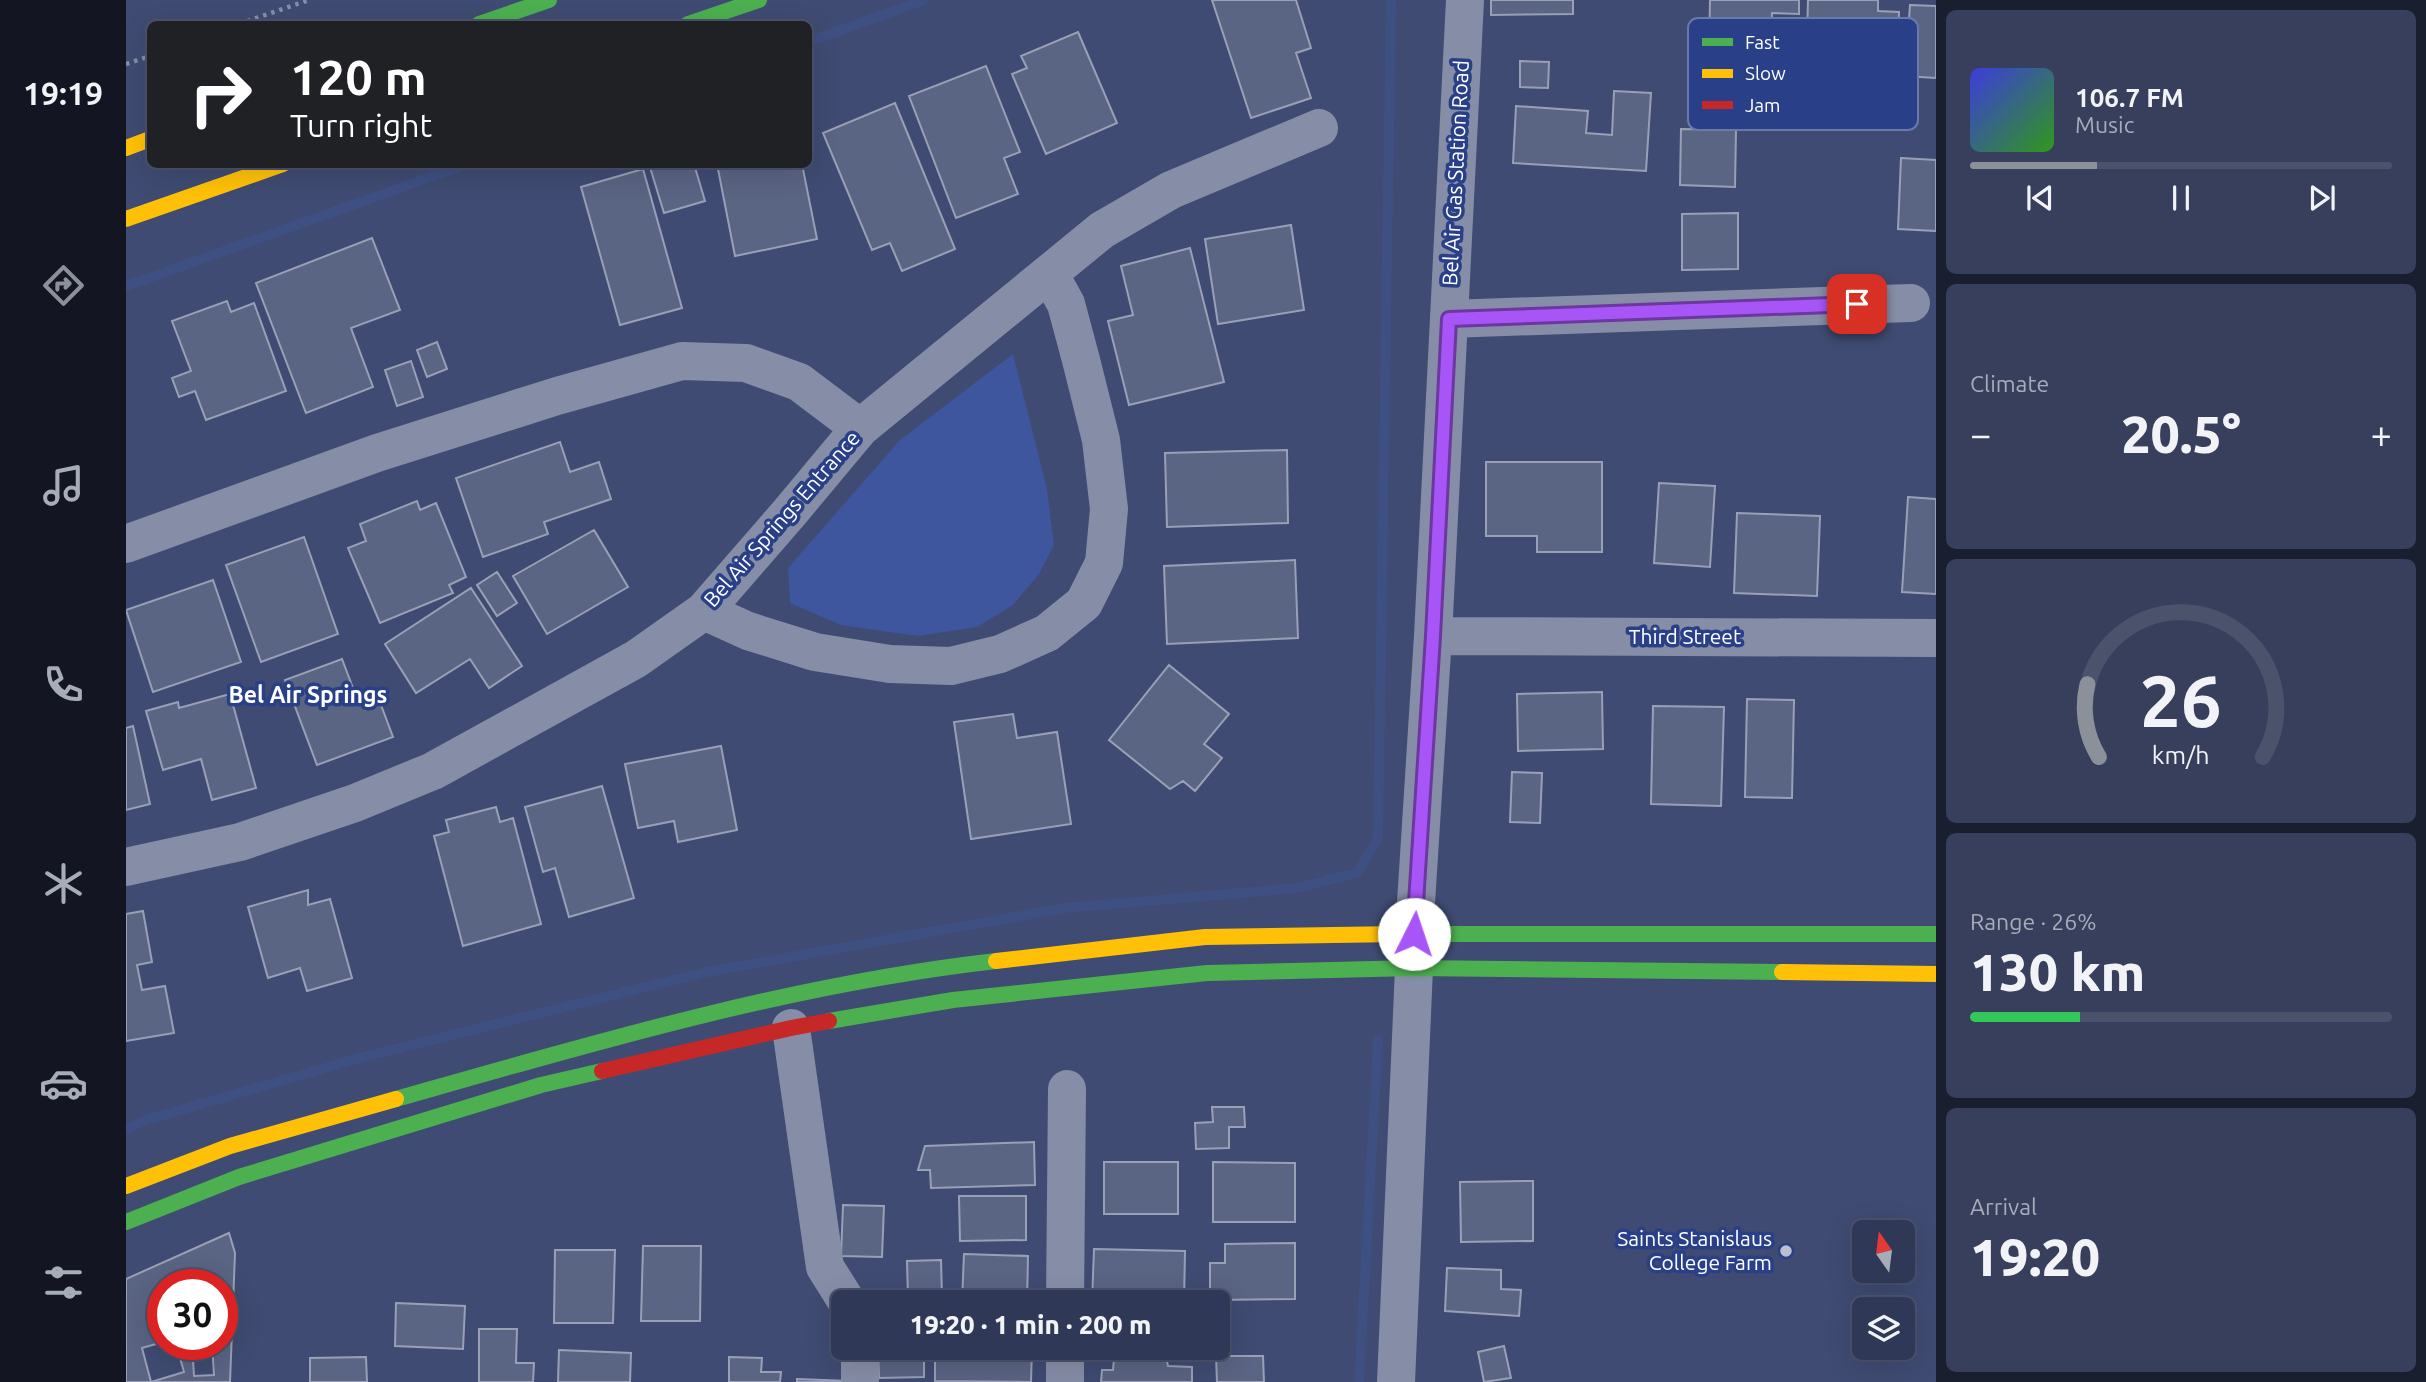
<!DOCTYPE html>
<html lang="en">
<head>
<meta charset="utf-8">
<style>
  :root { --surface:#2f3856; --page:#373f5c; --text:#f1f3f6; --muted:#a7acb9; --line:#4a526c; --accent:#8c9099 }
  body { margin:0; font-family:Ubuntu,sans-serif; background:var(--page); color:var(--text); height:100vh; display:flex; flex-direction:column; font-size:26px; white-space:nowrap }
  * { box-sizing:border-box; margin:0 }
  p { font-size:23px; color:var(--muted) }
  .icon { flex:none; width:38px; height:38px; fill:none; stroke:currentColor; stroke-width:2; stroke-linecap:round; stroke-linejoin:round }
  .map { position:relative; flex:1; overflow:hidden }
  .panel { display:flex; flex-direction:column; gap:10px; padding:10px; background:#1a1f2f; width:490px }
  .panel>* { flex:none }
  .banner { position:absolute; left:21px; top:21px; width:665px; height:147px; border-radius:10px; box-shadow:0 7px 28px #0002,0 0 0 2px var(--line); background:#202124; color:#fff; overflow:hidden }
  .needle { width:46px; rotate:346deg }
  .controls { position:absolute; left:1726px; top:1220px; display:grid; gap:14px }
  .controls a { display:grid; place-items:center; width:63px; height:63px; border-radius:10px; background:var(--surface); box-shadow:0 7px 28px #0002,0 0 0 2px var(--line); font-size:35px }
  .speed { position:absolute; left:21px; top:1269px; display:flex; gap:14px; font-size:35px; font-weight:700; text-align:center }
  .speed>* { display:grid; place-content:center; width:91px; height:91px; border-radius:50%; background:var(--surface); box-shadow:0 7px 28px #0002,0 0 0 2px var(--line); line-height:1 }
  .speed .limit { border:10px solid #d22; background:#fff; color:#111 }
  .pin { position:absolute; display:grid; place-items:center; width:60px; height:60px; color:#fff; margin:-30px; border-radius:14px; box-shadow:0 4px 10px #0006 }
  .me { position:absolute; width:77px; margin:-38px; rotate:4deg; stroke-linejoin:round; filter:drop-shadow(0 0 5px #0008) }
  .turn { display:flex; align-items:center; gap:24px; height:147px; padding:0 28px; font-size:32px }
  .turn .icon { width:91px; height:91px; stroke-width:2.5 }
  .turn b { display:block; font-size:49px; line-height:60px }
  .big { font-size:52px; font-weight:800; line-height:1.1 }
  .panel .card { flex:1; display:flex; flex-direction:column; justify-content:center; gap:10px; min-width:0; padding:0 24px; border-radius:10px; background:var(--page) }
  .panel .dial { align-items:center; gap:0 }
  .dial svg { height:182px; overflow:visible; fill:none; stroke:var(--line); stroke-width:7; stroke-linecap:round; text-anchor:middle }
  .dial text { fill:var(--text); stroke:none }
  .song { display:flex; align-items:center; gap:21px }
  .cover { width:84px; height:84px; border-radius:10px; background:linear-gradient(135deg,hsl(240 70% 55%),hsl(110 70% 35%)) }
  .played { height:7px; border-radius:4px; background:linear-gradient(90deg,var(--accent) 30%,var(--line) 30%) }
  .keys { display:flex; justify-content:space-around; direction:ltr }
  .heat { display:flex; justify-content:space-between; align-items:center; font-size:38px; direction:ltr }
  .charge { height:10px; border-radius:5px; background:linear-gradient(90deg,#34c759 26%,var(--line) 0) }
  .trip { position:absolute; left:705px; top:1290px; width:399px; height:70px; border-radius:10px; background:var(--surface); box-shadow:0 7px 28px #0002,0 0 0 2px var(--line); font-weight:800; line-height:70px; text-align:center }
  main { display:flex; flex:1; min-height:0 }
  .tab-bar { display:flex; flex-direction:column; width:126px; justify-content:space-around; align-items:center; background:#131622; color:var(--muted) }
  .tab-bar .icon { width:49px; height:49px }
  .tab-bar .selected { color:var(--accent) }
  .tab-bar b { font-size:32px; color:var(--text) }
  .map>svg:first-child { display:block }
</style>
</head>
<body>
<main>
<nav class="tab-bar">
<b>19:19</b>
<svg class="icon selected" aria-label="directions" viewBox="0 0 24 24"><path d="M12 3l9 9-9 9-9-9zM9 14v-3h6M13 9l2 2-2 2"/></svg>
<svg class="icon" aria-label="music" viewBox="0 0 24 24"><path d="M9 18V5l10-2v13"/><circle cx="6" cy="18" r="3"/><circle cx="16" cy="16" r="3"/></svg>
<svg class="icon" aria-label="phone" viewBox="0 0 24 24"><path d="M5 4h4l2 5-3 2q2 4 5 5l2-3 5 2v4C11 20 4 13 5 4z"/></svg>
<svg class="icon" aria-label="climate" viewBox="0 0 24 24"><path d="M12 3v18M4 7l16 10M4 17L20 7"/></svg>
<svg class="icon" aria-label="car" viewBox="0 0 24 24"><path d="M5 17H2v-5l4-1 3-4h7l3 4 3 1v5h-3M9 17h6M6 11h13"/><circle cx="7" cy="17" r="2"/><circle cx="17" cy="17" r="2"/></svg>
<svg class="icon" aria-label="filters" viewBox="0 0 24 24"><path d="M4 7h16M4 17h16"/><circle cx="9" cy="7" r="2"/><circle cx="15" cy="17" r="2"/></svg>
</nav>
<div class="map">
<svg width="1810" height="1382" viewBox="0 0 1810 1382">
  <rect width="100%" height="100%" fill="#3f4b72"/>
  <!-- green -->
  <path fill="#3d569e" d="M887,354L921,489L928,545L913,574L887,605L851,627L792,636L715,625L664,603L662,568L774,440Z"/>
  <g fill="none" stroke-linecap="round" stroke-linejoin="round">
    <!-- stream -->
    <path stroke="#3e4f82" stroke-width="10" d="M682,42L798,0
      M0,286L341,164
      M0,1129L17,1121L233,1058L581,972L939,908L1171,888L1231,873L1252,838L1265,0
      M1233,1382L1252,1040"/>
  </g>
  <!-- building -->
  <path fill="#5a6483" stroke="#99a0b6" stroke-width="2" fill-rule="evenodd" d="M1086,0H1170L1185,48L1170,53L1185,98L1125,118Z
    M1365,0H1447V14L1365,15Z
    M1584,0H1673V14L1646,13L1645,51L1583,50Z
    M1682,0H1752V11L1773,12L1771,72L1680,70Z
    M1784,5L1810,6V78L1779,76Z
    M952,32L991,123L920,154L886,74L901,68L895,56Z
    M1394,61L1423,62L1422,88L1394,87Z
    M860,66L894,152L878,158L892,194L830,218L783,96Z
    M1488,91L1525,93L1520,171L1387,163L1390,106L1462,111L1460,133L1486,135Z
    M769,103L829,249L776,271L764,243L746,250L697,133Z
    M1555,129L1610,130L1609,187L1554,185Z
    M1775,158L1810,160V231L1772,229Z
    M523,164H568L579,201L538,213Z
    M591,164H676L691,239L609,256Z
    M517,169L556,308L494,325L455,187Z
    M1612,213V269L1556,270V214Z
    M1165,225L1178,310L1092,324L1079,239Z
    M246,238L274,310L225,328L247,387L180,413L130,283Z
    M1064,248L1098,382L1003,405L982,321L1007,315L995,266Z
    M101,301L105,312L128,303L160,391L80,420L69,391L53,397L46,378L65,371L46,321Z
    M311,342L321,369L301,377L291,350Z
    M285,361L297,397L271,406L259,370Z
    M434,442L444,472L473,462L485,499L418,522L422,534L357,557L330,478Z
    M1161,450L1162,523L1041,527L1039,453Z
    M1360,462H1476V552H1411V536H1360Z
    M1533,483L1589,486L1584,567L1528,563Z
    M1782,497L1810,499V594L1776,592Z
    M291,501L294,510L310,503L340,577L323,585L327,593L254,623L222,548L240,541L234,524Z
    M1611,513L1694,516L1691,596L1608,593Z
    M468,530L502,587L421,634L387,576Z
    M178,537L212,634L135,662L100,565Z
    M1169,560L1172,638L1041,644L1038,566Z
    M371,572L391,603L371,616L351,585Z
    M87,580L115,662L27,692L0,610Z
    M345,588L396,666L363,688L344,659L290,693L259,644Z
    M216,659L230,696L249,689L267,737L191,765L159,680Z
    M1043,665L1103,714L1078,744L1096,758L1069,791L1057,781L1044,789L983,740Z
    M1476,692L1477,749L1392,751L1391,694Z
    M104,694L130,788L86,800L75,759L37,770L20,711L52,702L53,708Z
    M1621,699L1668,700L1666,798L1619,797Z
    M1527,706L1598,707L1595,806L1525,804Z
    M887,714L891,738L931,732L945,824L845,839L828,722Z
    M7,726L24,804L0,810V728Z
    M595,746L611,830L552,842L548,821L512,828L499,764Z
    M1386,772L1416,773L1414,823L1384,822Z
    M476,786L508,898L443,917L429,868L417,872L399,807Z
    M370,807L374,822L387,818L415,924L337,946L308,836L323,832L320,820Z
    M182,890V905L204,899L226,978L181,991L174,968L142,978L122,907Z
    M17,911L26,962L11,965L16,990L39,986L48,1033L0,1041V914Z
    M1086,1107H1118L1119,1127H1103V1148L1070,1149L1069,1123L1087,1122Z
    M908,1142L909,1185L805,1188L804,1170H792L799,1146Z
    M978,1162H1052V1214H978Z
    M1087,1162L1169,1163V1222H1087Z
    M1407,1181V1241L1335,1242L1334,1182Z
    M833,1196H900V1240L834,1241Z
    M717,1205L758,1206L756,1257L715,1256Z
    M103,1233L109,1253L104,1382H0V1279ZM37,1284H96V1344H37Z
    M1169,1243V1299L1084,1300V1263H1099V1244Z
    M517,1246H575L574,1321H515Z
    M968,1249L1059,1251L1058,1302H966Z
    M429,1250H489L487,1323H428Z
    M838,1254L902,1256L901,1302L836,1301Z
    M815,1260L816,1297L782,1298L781,1261Z
    M1321,1268L1375,1270V1289L1395,1290L1393,1316L1319,1311Z
    M270,1303L339,1306L337,1349L269,1346Z
    M353,1329H391L390,1363H408L407,1382H353Z
    M37,1342V1344H50L58,1372L25,1382L16,1348Z
    M66,1344H86L88,1375L68,1376Z
    M1378,1346L1385,1378L1358,1382L1352,1352Z
    M752,1348H798V1377L753,1378Z
    M809,1348H906L905,1382L809,1381Z
    M989,1348H1038L1042,1366L1066,1367V1382H975L976,1370H987Z
    M433,1350L505,1353L504,1382H432Z
    M1090,1356H1137L1138,1382H1091Z
    M240,1357L241,1382H184V1358Z
    M603,1357L636,1358L635,1372H655L654,1382H603Z
    M671,1379L723,1381V1382H671Z"/>
  <g fill="none" stroke-linecap="round" stroke-linejoin="round">
    <!-- path -->
    <path stroke="#868da7" stroke-width="4.5" stroke-dasharray="3.5 5" stroke-linecap="butt" d="M113,24L183,0
      M0,64L24,56"/>
    <!-- street -->
    <path stroke="#868da7" stroke-width="38" d="M1323,319L1785,303
      M0,544L251,453L431,396L556,361L620,363L673,382L734,428
      M578,611L622,631L689,652L764,664L825,666L874,654L921,633L958,603L978,563L983,509L975,440L955,360L940,304L924,275
      M1307,636L1810,638
      M0,867L114,842L229,803L307,771L510,659L578,611L664,512L734,428L976,230L1045,190L1193,128
      M1288,934L1307,636L1339,0
      M665,1028L699,1267L721,1302
      M939,1302L941,1089
      M734,1348V1382
      M939,1382V1348
      M1270,1382L1288,968"/>
    <!-- fast -->
    <path stroke="#4caf50" stroke-width="16" d="M353,24L423,0
      M562,24L633,0
      M1272,934H1810
      M703,1021L827,1000L1081,973L1288,968L1656,972
      M270,1099C467,1043 666,984 870,961
      M0,1222L113,1177L415,1085L476,1071"/>
    <!-- slow -->
    <path stroke="#ffc107" stroke-width="16" d="M0,148L24,139
      M0,219L157,164
      M870,961L1079,937L1272,934
      M1656,972L1810,974
      M0,1186L104,1146L270,1099"/>
    <!-- jam -->
    <path stroke="#c62828" stroke-width="16" d="M476,1071L665,1028L703,1021"/>
  </g>
  <g fill="none" stroke-linecap="round" stroke-linejoin="round">
    <defs>
      <path id="route" d="M1288,934L1307,636L1323,319L1731,304"/>
    </defs>
    <!-- route casing -->
    <use href="#route" stroke="#6d37a1" stroke-width="18"/>
    <!-- route -->
    <use href="#route" stroke="#a855f7" stroke-width="12"/>
  </g>
  <!-- markers -->
  <circle fill="#bcc0ce" stroke="#294088" stroke-width="2.5" cx="1660" cy="1251" r="7"/>
  <g text-anchor="middle" stroke-width="7" stroke-linejoin="round" paint-order="stroke">
    <!-- street labels -->
    <g font-size="21" fill="#fff" stroke="#294088">
      <text transform="translate(1330 173) rotate(-87)" y="7">Bel Air Gas Station Road</text>
      <text transform="translate(656 519) rotate(-49)" y="7">Bel Air Springs Entrance</text>
      <text x="1559" y="644">Third Street</text>
    </g>
    <!-- poi labels -->
    <g font-size="21" fill="#fff" stroke="#294088" text-anchor="end">
      <text x="1646" y="1246">Saints Stanislaus<tspan x="1646" dy="24">College Farm</tspan></text>
    </g>
    <!-- neighbourhood labels -->
    <g font-size="23" font-weight="bold" fill="#fff" stroke="#294088">
      <text x="182" y="703">Bel Air Springs</text>
    </g>
  </g>
  <!-- legend -->
  <rect x="1562" y="18" width="230" height="112" rx="10" fill="#294088" stroke="#6979ac" stroke-width="2"/>
  <rect x="1576" y="38" width="31" height="8" fill="#4caf50"/>
  <rect x="1576" y="69" width="31" height="9" fill="#ffc107"/>
  <rect x="1576" y="101" width="31" height="8" fill="#c62828"/>
  <g font-size="19" fill="#fff">
    <text x="1619" y="49">Fast</text>
    <text x="1619" y="80">Slow</text>
    <text x="1619" y="112">Jam</text>
  </g>
</svg>
<div class="controls">
<a><svg class="needle" viewBox="-14 -14 28 28"><path d="M0-13l5 13h-10z" fill="#e53935"/><path d="M0 13l5-13h-10z" fill="#a7acb9"/></svg></a>
<a><svg class="icon" aria-label="layers" viewBox="0 0 24 24"><path d="M12 4l9 5-9 5-9-5zM3 14l9 5 9-5"/></svg></a>
</div>
<div class="speed"><div class="limit">30</div></div>
<div class="pin" style="left:1731px;top:304px;background:#d93025"><svg class="icon" aria-label="arrive" viewBox="0 0 24 24"><path d="M6 21V4h12l-3 4 3 4H6"/></svg></div>
<svg class="me" style="left:1288px;top:934px" viewBox="-20 -20 40 40"><circle r="19" fill="#fff"/><path d="M0-13L10 11 0 6-10 11z" fill="#a855f7"/></svg>
<div class="trip">19:20 · 1 min · 200 m</div>
<div class="banner">
<div class="turn"><svg class="icon" aria-label="right" viewBox="0 0 24 24"><path d="M7 20v-9h11M14 6l5 5-5 5"/></svg><div><b>120 m</b>Turn right</div></div>
</div>
</div>
<section class="panel">
<div class="card">
<div class="song"><i class="cover"></i><div><b>106.7 FM</b><p>Music</p></div></div>
<div class="played"></div>
<div class="keys"><svg class="icon" aria-label="previous" viewBox="0 0 24 24"><path d="M18 5L8 12l10 7zM5 5v14"/></svg><svg class="icon" aria-label="pause" viewBox="0 0 24 24"><path d="M8 5v14M16 5v14"/></svg><svg class="icon" aria-label="next" viewBox="0 0 24 24"><path d="M6 5l10 7-10 7zM19 5v14"/></svg></div>
</div>
<div class="card"><p>Climate</p>
<div class="heat"><a>−</a><b class="big">20.5°</b><a>+</a></div>
</div>
<div class="card dial"><svg viewBox="0 0 100 80">
<path d="M14 69A42 42 0 1 1 86 69"/>
<path d="M14 69A42 42 0 0 1 9 37" stroke="#8c9099"/>
<text x="50" y="56" font-size="32" font-weight="700">26</text>
<text x="50" y="72" font-size="11">km/h</text>
</svg></div>
<div class="card"><p>Range · 26%</p><b class="big">130 km</b><div class="charge"></div></div>
<div class="card"><p>Arrival</p><b class="big">19:20</b></div>
</section>
</main>
</body>
</html>
